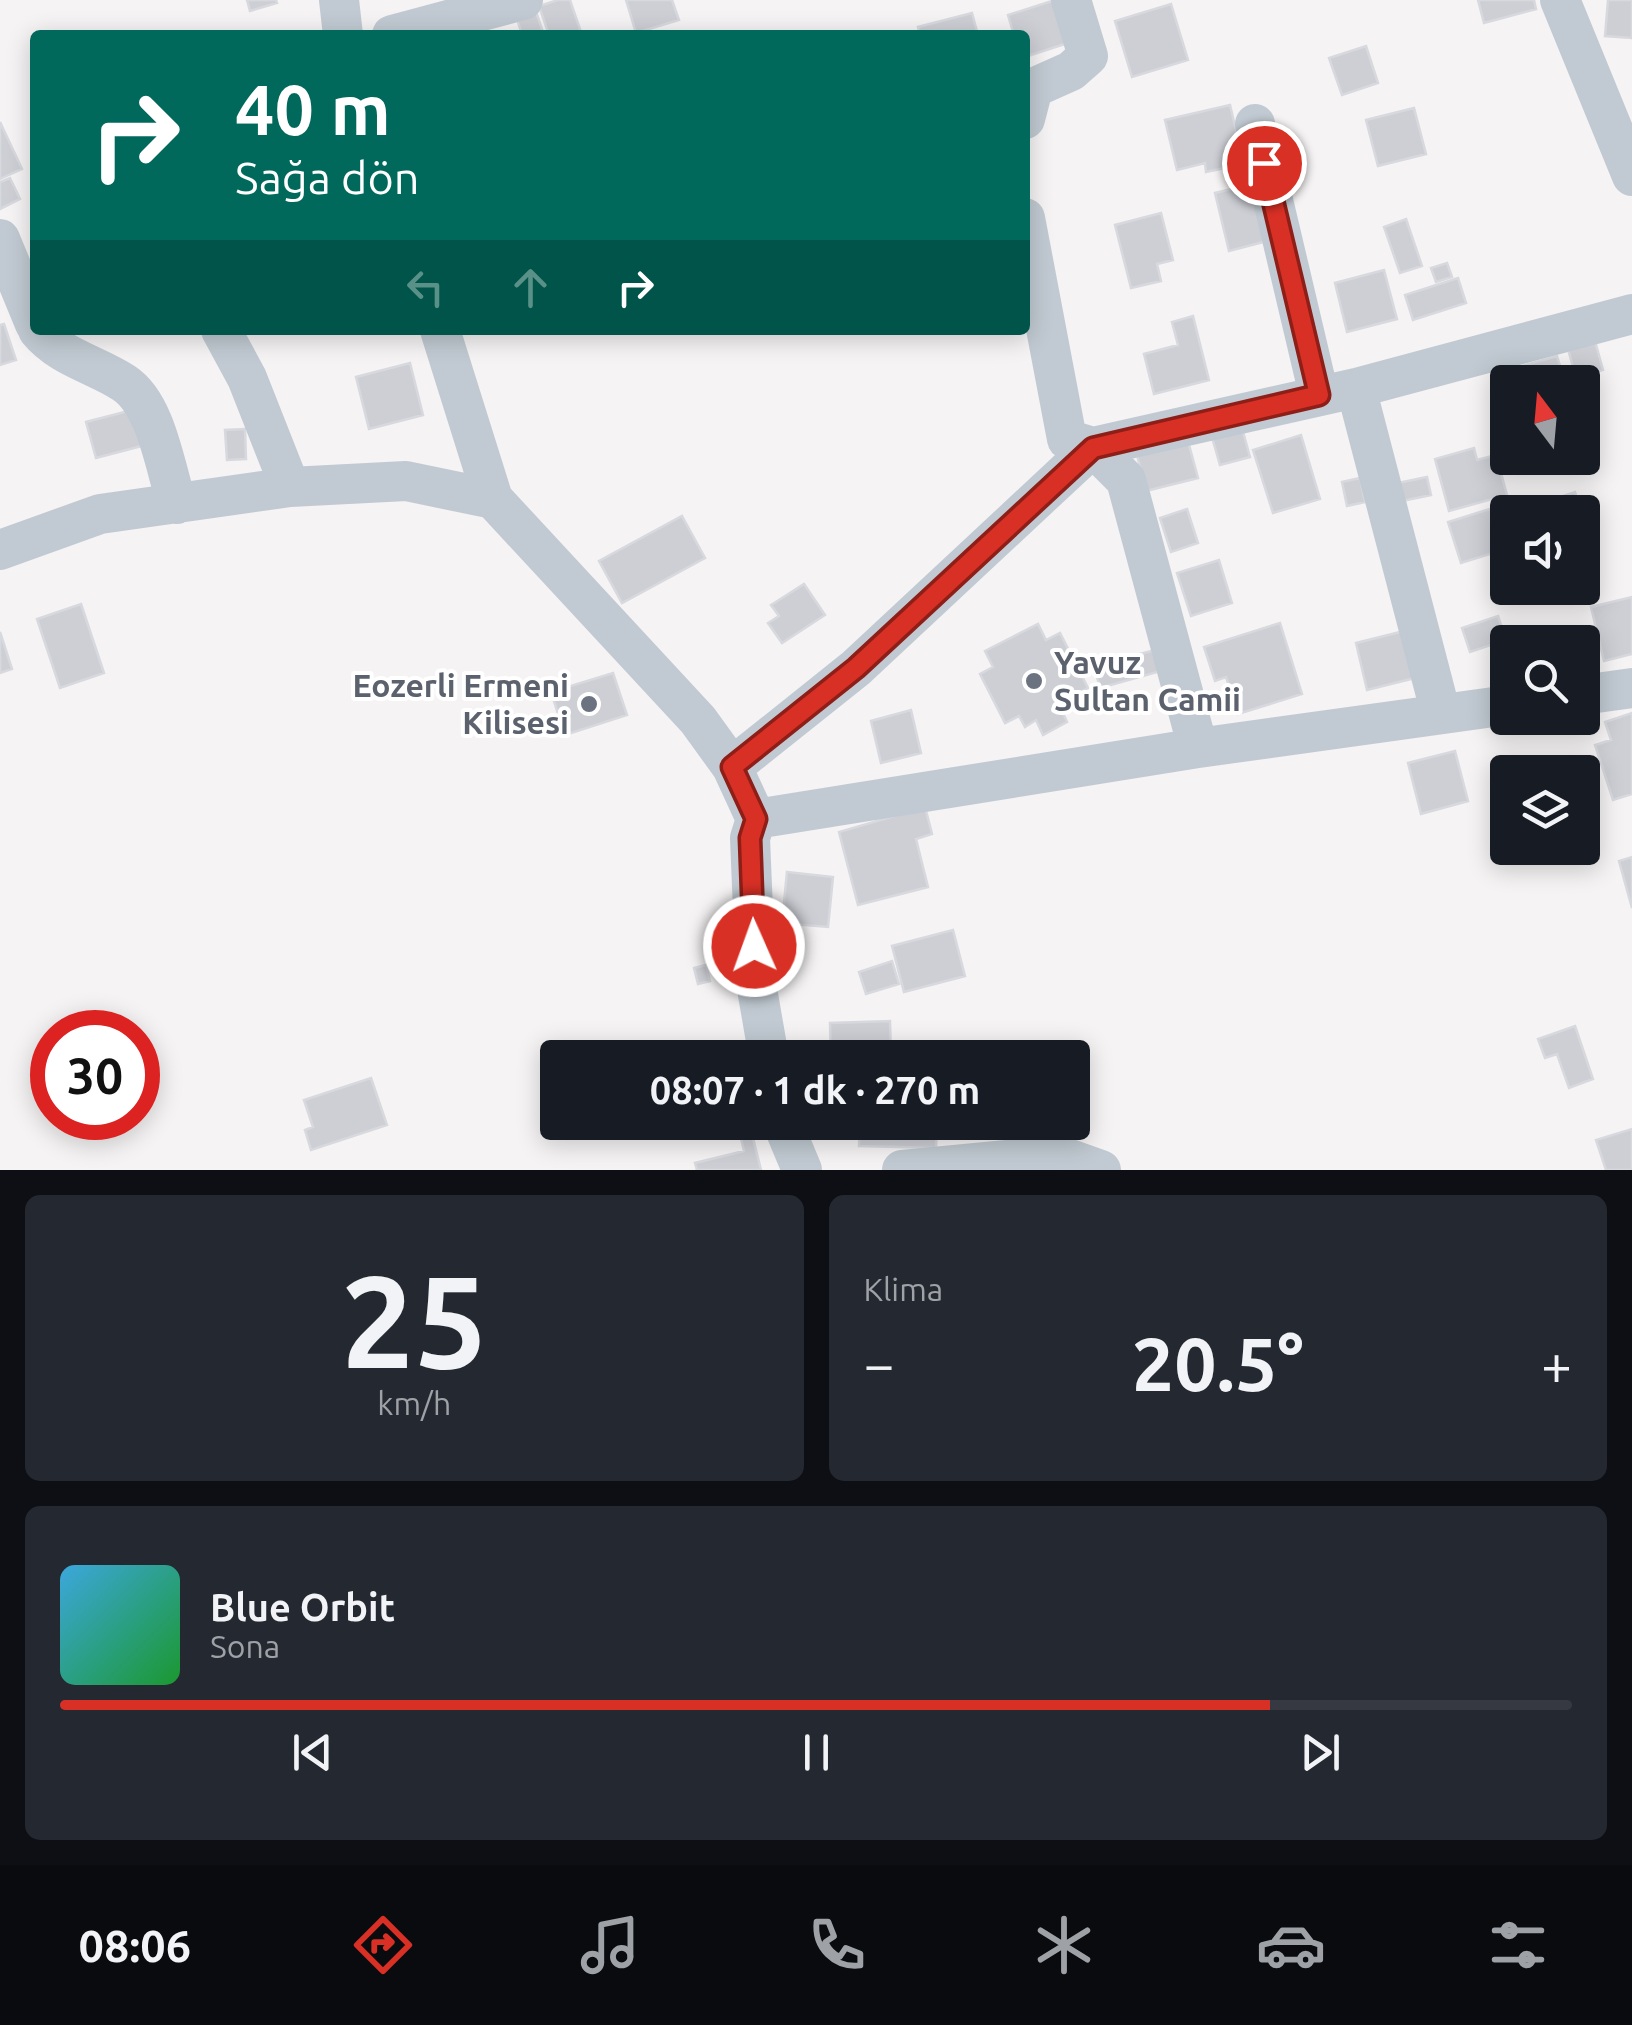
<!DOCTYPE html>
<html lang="tr">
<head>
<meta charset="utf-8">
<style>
  :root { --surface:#171b24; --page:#242831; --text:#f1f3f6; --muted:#9ea1a6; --line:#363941; --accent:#d93025 }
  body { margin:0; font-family:Ubuntu,sans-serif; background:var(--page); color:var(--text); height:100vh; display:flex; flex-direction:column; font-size:38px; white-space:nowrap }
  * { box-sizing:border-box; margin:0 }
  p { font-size:32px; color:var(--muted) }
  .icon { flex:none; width:55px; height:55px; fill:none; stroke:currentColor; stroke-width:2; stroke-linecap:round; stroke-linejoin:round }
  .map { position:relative; height:1170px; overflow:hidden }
  .panel { display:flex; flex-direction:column; gap:25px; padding:25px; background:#0d0f14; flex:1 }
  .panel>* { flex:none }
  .top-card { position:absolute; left:30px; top:30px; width:1000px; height:305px; border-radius:10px; box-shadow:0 5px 25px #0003; background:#00695c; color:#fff; overflow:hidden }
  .needle { width:65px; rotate:344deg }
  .buttons { position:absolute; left:1490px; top:365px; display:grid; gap:20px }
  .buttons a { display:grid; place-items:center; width:110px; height:110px; border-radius:10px; background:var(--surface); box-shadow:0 5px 25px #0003; font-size:50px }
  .speed { position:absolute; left:30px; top:1010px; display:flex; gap:20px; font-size:50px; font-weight:700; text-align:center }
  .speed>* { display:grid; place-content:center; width:130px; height:130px; border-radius:50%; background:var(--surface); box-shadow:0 5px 25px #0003; line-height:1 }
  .speed .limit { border:15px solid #d22; background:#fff; color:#111 }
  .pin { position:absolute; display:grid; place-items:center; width:85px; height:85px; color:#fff; margin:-42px; border:5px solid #fff; border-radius:50%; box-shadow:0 2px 10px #0007 }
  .me { position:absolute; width:110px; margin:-55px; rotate:358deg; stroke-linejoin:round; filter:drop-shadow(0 0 8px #0008) }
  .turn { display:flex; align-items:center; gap:35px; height:210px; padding:0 40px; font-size:45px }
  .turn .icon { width:130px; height:130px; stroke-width:2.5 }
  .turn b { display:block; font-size:70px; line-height:85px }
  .lanes { display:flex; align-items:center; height:95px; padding:0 40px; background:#0003; justify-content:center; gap:50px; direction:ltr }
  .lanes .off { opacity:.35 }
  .big { font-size:75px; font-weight:600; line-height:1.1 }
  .panel .card { flex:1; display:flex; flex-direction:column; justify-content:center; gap:15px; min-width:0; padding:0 35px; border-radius:15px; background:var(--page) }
  .panel .dial { align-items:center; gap:0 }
  .dial b { font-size:130px; line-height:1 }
  .song { display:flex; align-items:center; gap:30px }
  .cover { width:120px; height:120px; border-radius:15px; background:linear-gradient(135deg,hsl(200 70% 55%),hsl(130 70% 35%)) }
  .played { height:10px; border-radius:5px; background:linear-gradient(90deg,var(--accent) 80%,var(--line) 80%) }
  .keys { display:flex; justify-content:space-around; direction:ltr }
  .heat { display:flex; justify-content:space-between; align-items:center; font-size:55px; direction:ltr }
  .panel .tiles { flex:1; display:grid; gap:25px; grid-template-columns:1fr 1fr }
  .card:last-child { grid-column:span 2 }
  .trip { position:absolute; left:540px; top:1040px; width:550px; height:100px; border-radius:10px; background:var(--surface); box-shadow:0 5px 25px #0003; font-weight:600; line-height:100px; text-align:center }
  .tabs { display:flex; height:160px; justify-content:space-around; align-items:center; background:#090b0e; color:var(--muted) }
  .tabs .icon { width:70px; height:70px }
  .tabs .selected { color:var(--accent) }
  .tabs b { font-size:45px; color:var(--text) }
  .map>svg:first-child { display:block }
</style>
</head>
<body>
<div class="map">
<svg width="1632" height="1170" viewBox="0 0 1632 1170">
  <rect width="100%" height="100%" fill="#f5f3f3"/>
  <!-- building -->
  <path fill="#cdcfd5" stroke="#d7d9de" stroke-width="2.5" d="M247,0H276L277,3L250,11Z
    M558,0H570L582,35H549L539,6Z
    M626,0H672L679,20L636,33Z
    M1055,0L1074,41L1025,57V35H1014L1008,15Z
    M1478,0H1534L1536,9L1484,23Z
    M1608,0H1632V38L1605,36Z
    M1171,4L1188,60L1132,77L1115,21Z
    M534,6L544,35H522L515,12Z
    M972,13L978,35H920L918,27Z
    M1366,46L1378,83L1342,95L1329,58Z
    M1230,105L1244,164L1206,172L1205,163L1177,170L1165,120Z
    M1414,108L1426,154L1378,166L1366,120Z
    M0,122L22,169L0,179Z
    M10,178L20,199L0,209V182Z
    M1252,184L1267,241L1229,251L1215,193Z
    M1161,213L1173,260L1157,264L1161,281L1131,288L1115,225Z
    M1406,219L1422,266L1400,273L1384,227Z
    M1447,263L1452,277L1436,282L1431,268Z
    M1384,270L1397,319L1347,332L1335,283Z
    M1458,278L1466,303L1413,320L1405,295Z
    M1193,316L1209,380L1154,394L1144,354L1178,345L1172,322Z
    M4,324L16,360L0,365V325Z
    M1595,341L1603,370L1576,378L1568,349Z
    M1557,356L1565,382H1508V404L1498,373Z
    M410,363L423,415L369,429L356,377Z
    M140,408L149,444L96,458L86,422Z
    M1242,428L1250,457L1220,465L1212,437Z
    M245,429L246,459L227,460L225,430Z
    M1301,435L1320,499L1273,513L1253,450Z
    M1188,441L1198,478L1146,491L1137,455Z
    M1474,448L1477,460L1496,455L1507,495L1449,511L1435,459Z
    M1427,477L1431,495L1402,501L1398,483Z
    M1360,478L1365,502L1347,506L1342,482Z
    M1575,492L1580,508L1567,512L1563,496Z
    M1559,497L1564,512H1535L1533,506Z
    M1493,508L1506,549L1461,563L1448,522Z
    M1187,509L1198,543L1171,552L1160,518Z
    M682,516L705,558L622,603L599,561Z
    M1219,560L1232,603L1191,616L1177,573Z
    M804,584L825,615L782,643L768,623L779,616L771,605Z
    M1632,597V654L1604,661L1591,607Z
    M81,604L104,673L60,688L37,619Z
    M1498,616L1506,640L1470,652L1462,628Z
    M1280,623L1302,694L1238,714L1226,677L1215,681L1204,647Z
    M1038,624L1046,640L1060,633L1088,688L1074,695L1079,705L1063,713L1067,722L1043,735L1036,720L1025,727L1019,716L1005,723L980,674L993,667L985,651Z
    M1408,630L1419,677L1367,690L1356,643Z
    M0,632L12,669L0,673Z
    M1155,650L1161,671L1100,688L1094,666Z
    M613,673L627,715L565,735L551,692Z
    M911,710L921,753L881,763L871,721Z
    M1632,713V794L1613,800L1595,745L1611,740L1605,722Z
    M1455,751L1468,801L1421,814L1408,763Z
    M925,807L932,834L916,839L928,887L858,905L839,832Z
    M1632,857V908L1619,861Z
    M787,872L833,877L828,927L782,923Z
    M953,930L965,976L904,992L892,946Z
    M892,961L899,984L866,994L859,972Z
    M706,965L710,981L698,984L694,968Z
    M890,1021L891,1058H831L830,1023Z
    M1575,1026L1593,1079L1569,1088L1557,1054L1545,1058L1538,1039Z
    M371,1078L387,1125L311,1150L305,1130L313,1127L304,1100Z
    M737,1122H749L761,1170H697L695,1163L744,1151Z
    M860,1122H937L936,1148L859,1146Z
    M1632,1129V1170H1606L1596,1140Z"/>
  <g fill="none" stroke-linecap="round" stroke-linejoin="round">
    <!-- minor -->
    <path stroke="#c1cad2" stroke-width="40" d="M339,0L343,35
      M1560,0L1632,176
      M392,35L523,0
      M1025,119L1033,88L1071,71L1088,56L1071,0
      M1255,124L1319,395
      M1025,218L1067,439L1093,447L1126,480L1198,748
      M0,239L35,324
      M38,330C61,358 95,364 124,383C157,405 165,468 177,504
      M221,330L247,378L290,487
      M440,330L493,499L698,720L732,767L756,819L750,838L756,983L769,1058
      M1356,388L1441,714
      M0,550L100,514L290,487L406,481L493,499
      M1582,695L1632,688
      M732,767L856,668L1093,447L1356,388L1632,314
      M756,819L1198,748L1508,705
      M782,1122L802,1170
      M902,1170L1059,1155L1101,1170"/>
  </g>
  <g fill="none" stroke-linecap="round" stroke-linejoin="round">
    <defs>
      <path id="route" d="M754,946L750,838L756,819L732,767L856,668L1093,448L1319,395L1264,163"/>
    </defs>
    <!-- route casing -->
    <use href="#route" stroke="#8d1f18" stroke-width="25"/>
    <!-- route -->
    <use href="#route" stroke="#d93025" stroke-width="18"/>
  </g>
  <!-- markers -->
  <g fill="#6b7280" stroke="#fff" stroke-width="4">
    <circle cx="1034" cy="681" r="10"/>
    <circle cx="589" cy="704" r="10"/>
  </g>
  <g text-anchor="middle" stroke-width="8" stroke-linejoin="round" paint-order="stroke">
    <!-- worship labels -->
    <g font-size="32" font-weight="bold" fill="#5b616d" stroke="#fff" text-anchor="start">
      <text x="1054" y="674">Yavuz<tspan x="1054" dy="37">Sultan Camii</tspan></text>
      <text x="569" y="697" text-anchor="end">Eozerli Ermeni<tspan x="569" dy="37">Kilisesi</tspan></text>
    </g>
  </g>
</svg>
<div class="buttons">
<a><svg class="needle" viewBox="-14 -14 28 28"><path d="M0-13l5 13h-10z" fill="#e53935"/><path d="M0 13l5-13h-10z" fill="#9ea1a6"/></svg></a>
<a><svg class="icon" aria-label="sound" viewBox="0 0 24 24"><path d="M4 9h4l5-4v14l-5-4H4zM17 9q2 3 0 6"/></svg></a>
<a><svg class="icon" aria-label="search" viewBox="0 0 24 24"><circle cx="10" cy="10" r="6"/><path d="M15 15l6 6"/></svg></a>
<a><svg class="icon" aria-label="layers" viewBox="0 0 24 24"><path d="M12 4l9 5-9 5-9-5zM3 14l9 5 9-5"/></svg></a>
</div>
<div class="speed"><div class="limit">30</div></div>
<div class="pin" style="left:1264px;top:163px;background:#d93025"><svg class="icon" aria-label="arrive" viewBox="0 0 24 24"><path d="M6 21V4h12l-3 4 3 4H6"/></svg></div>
<svg class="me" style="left:754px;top:946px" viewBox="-20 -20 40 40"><circle r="17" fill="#d93025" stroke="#fff" stroke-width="3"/><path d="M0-11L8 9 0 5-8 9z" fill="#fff"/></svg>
<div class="trip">08:07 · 1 dk · 270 m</div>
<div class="top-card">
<div class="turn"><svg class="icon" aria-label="right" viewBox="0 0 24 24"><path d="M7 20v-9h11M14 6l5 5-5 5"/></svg><div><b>40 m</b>Sağa dön</div></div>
<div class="lanes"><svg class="icon off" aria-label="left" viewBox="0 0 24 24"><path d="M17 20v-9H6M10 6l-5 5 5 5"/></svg><svg class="icon off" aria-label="ahead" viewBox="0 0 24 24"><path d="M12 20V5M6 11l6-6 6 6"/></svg><svg class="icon" aria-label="right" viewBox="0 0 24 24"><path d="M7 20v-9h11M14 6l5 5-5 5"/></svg></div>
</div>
</div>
<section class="panel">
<div class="tiles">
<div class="card dial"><b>25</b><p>km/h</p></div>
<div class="card"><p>Klima</p>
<div class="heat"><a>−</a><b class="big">20.5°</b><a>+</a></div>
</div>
<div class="card">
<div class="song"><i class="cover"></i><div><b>Blue Orbit</b><p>Sona</p></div></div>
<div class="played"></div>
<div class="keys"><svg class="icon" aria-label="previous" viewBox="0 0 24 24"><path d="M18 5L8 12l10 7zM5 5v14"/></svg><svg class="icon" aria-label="pause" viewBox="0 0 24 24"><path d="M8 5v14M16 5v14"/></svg><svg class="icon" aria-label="next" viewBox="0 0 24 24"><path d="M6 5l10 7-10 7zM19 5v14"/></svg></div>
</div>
</div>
</section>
<nav class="tabs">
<b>08:06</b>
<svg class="icon selected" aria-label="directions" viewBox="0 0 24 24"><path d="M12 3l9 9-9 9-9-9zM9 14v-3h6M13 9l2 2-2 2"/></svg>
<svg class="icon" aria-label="music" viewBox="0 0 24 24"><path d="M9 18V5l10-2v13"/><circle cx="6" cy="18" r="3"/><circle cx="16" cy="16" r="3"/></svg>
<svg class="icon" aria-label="phone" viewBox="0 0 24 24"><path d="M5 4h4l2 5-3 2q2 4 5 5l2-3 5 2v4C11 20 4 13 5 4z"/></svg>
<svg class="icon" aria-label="climate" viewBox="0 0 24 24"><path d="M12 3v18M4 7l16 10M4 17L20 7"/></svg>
<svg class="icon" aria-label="car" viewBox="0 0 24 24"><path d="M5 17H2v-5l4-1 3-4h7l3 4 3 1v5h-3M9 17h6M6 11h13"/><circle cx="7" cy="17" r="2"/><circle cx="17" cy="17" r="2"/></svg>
<svg class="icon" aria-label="filters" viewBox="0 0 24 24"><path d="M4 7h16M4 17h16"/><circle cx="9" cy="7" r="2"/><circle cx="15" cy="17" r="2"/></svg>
</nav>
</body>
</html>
